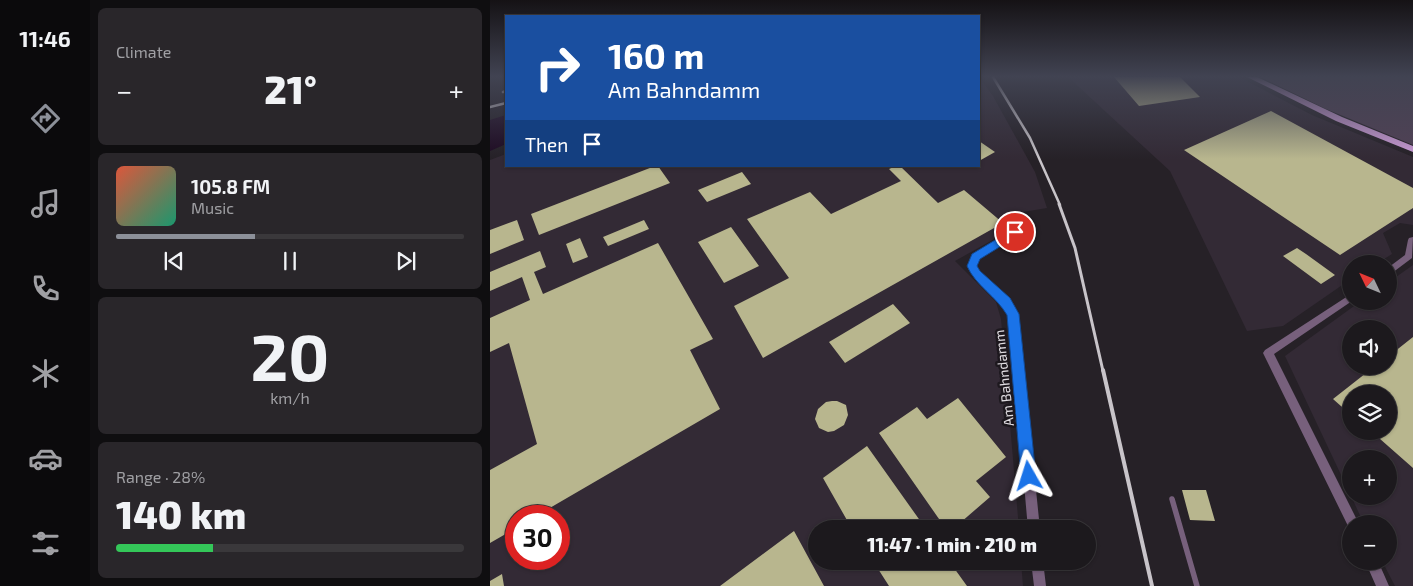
<!DOCTYPE html>
<html lang="en">
<head>
<meta charset="utf-8">
<style>
  :root { --surface:#1c191d; --page:#29262a; --text:#f1f3f6; --muted:#a0a0a4; --line:#3a383b; --accent:#8c9099 }
  body { margin:0; font-family:"Exo 2",sans-serif; background:var(--page); color:var(--text); height:100vh; display:flex; flex-direction:column; font-size:19px; white-space:nowrap }
  * { box-sizing:border-box; margin:0 }
  p { font-size:16px; color:var(--muted) }
  .icon { flex:none; width:28px; height:28px; fill:none; stroke:currentColor; stroke-width:2; stroke-linecap:round; stroke-linejoin:round }
  .map { position:relative; flex:1; overflow:hidden }
  .sheet { display:flex; flex-direction:column; gap:8px; padding:8px; background:#0f0e10; width:400px }
  .sheet>* { flex:none }
  .hud { position:absolute; left:15px; top:15px; width:475px; height:152px; border-radius:0px; box-shadow:0 1px 4px #0004,0 0 0 1px var(--line); background:#1a4fa0; color:#fff; overflow:hidden }
  .needle { width:32px; rotate:313deg }
  .tools { position:absolute; left:852px; top:255px; display:grid; gap:10px }
  .tools a { display:grid; place-items:center; width:55px; height:55px; border-radius:50%; background:var(--surface); box-shadow:0 1px 4px #0004,0 0 0 1px var(--line); font-size:25px }
  .speed { position:absolute; left:15px; top:505px; display:flex; gap:10px; font-size:25px; font-weight:700; text-align:center }
  .speed>* { display:grid; place-content:center; width:65px; height:65px; border-radius:50%; background:var(--surface); box-shadow:0 1px 4px #0004,0 0 0 1px var(--line); line-height:1 }
  .speed .limit { border:8px solid #d22; background:#fff; color:#111 }
  .pin { position:absolute; display:grid; place-items:center; width:42px; height:42px; color:#fff; margin:-21px; border:2px solid #fff; border-radius:50%; box-shadow:0 1px 5px #0007 }
  .me { position:absolute; width:55px; margin:-28px; rotate:354deg; stroke-linejoin:round; filter:drop-shadow(0 0 4px #0008) }
  .turn { display:flex; align-items:center; gap:18px; height:105px; padding:0 20px; font-size:22px }
  .turn .icon { width:65px; height:65px; stroke-width:2.5 }
  .turn b { display:block; font-size:35px; line-height:42px }
  .then { display:flex; align-items:center; height:48px; padding:0 20px; background:#0003; gap:10px; font-size:19px }
  .big { font-size:38px; font-weight:800; line-height:1.1 }
  .sheet .widget { flex:1; display:flex; flex-direction:column; justify-content:center; gap:8px; min-width:0; padding:0 18px; border-radius:8px; background:var(--page) }
  .sheet .dial { align-items:center; gap:0 }
  .dial b { font-size:65px; line-height:1 }
  .song { display:flex; align-items:center; gap:15px }
  .cover { width:60px; height:60px; border-radius:8px; background:linear-gradient(135deg,hsl(10 70% 55%),hsl(160 70% 35%)) }
  .played { height:5px; border-radius:2px; background:linear-gradient(90deg,var(--accent) 40%,var(--line) 40%) }
  .keys { display:flex; justify-content:space-around; direction:ltr }
  .heat { display:flex; justify-content:space-between; align-items:center; font-size:28px; direction:ltr }
  .charge { height:8px; border-radius:4px; background:linear-gradient(90deg,#34c759 28%,var(--line) 0) }
  .trip { position:absolute; left:318px; top:520px; width:288px; height:50px; border-radius:25px; background:var(--surface); box-shadow:0 1px 4px #0004,0 0 0 1px var(--line); font-weight:800; line-height:50px; text-align:center }
  main { display:flex; flex:1; min-height:0 }
  .tab-bar { display:flex; flex-direction:column; width:90px; justify-content:space-around; align-items:center; background:#0b0a0c; color:var(--muted) }
  .tab-bar .icon { width:35px; height:35px }
  .tab-bar .current { color:var(--accent) }
  .tab-bar b { font-size:22px; color:var(--text) }
  .map>svg:first-child { display:block }
</style>
</head>
<body>
<main>
<nav class="tab-bar">
<b>11:46</b>
<svg class="icon current" aria-label="directions" viewBox="0 0 24 24"><path d="M12 3l9 9-9 9-9-9zM9 14v-3h6M13 9l2 2-2 2"/></svg>
<svg class="icon" aria-label="music" viewBox="0 0 24 24"><path d="M9 18V5l10-2v13"/><circle cx="6" cy="18" r="3"/><circle cx="16" cy="16" r="3"/></svg>
<svg class="icon" aria-label="phone" viewBox="0 0 24 24"><path d="M5 4h4l2 5-3 2q2 4 5 5l2-3 5 2v4C11 20 4 13 5 4z"/></svg>
<svg class="icon" aria-label="climate" viewBox="0 0 24 24"><path d="M12 3v18M4 7l16 10M4 17L20 7"/></svg>
<svg class="icon" aria-label="car" viewBox="0 0 24 24"><path d="M5 17H2v-5l4-1 3-4h7l3 4 3 1v5h-3M9 17h6M6 11h13"/><circle cx="7" cy="17" r="2"/><circle cx="17" cy="17" r="2"/></svg>
<svg class="icon" aria-label="filters" viewBox="0 0 24 24"><path d="M4 7h16M4 17h16"/><circle cx="9" cy="7" r="2"/><circle cx="15" cy="17" r="2"/></svg>
</nav>
<section class="sheet">
<div class="widget"><p>Climate</p>
<div class="heat"><a>−</a><b class="big">21°</b><a>+</a></div>
</div>
<div class="widget">
<div class="song"><i class="cover"></i><div><b>105.8 FM</b><p>Music</p></div></div>
<div class="played"></div>
<div class="keys"><svg class="icon" aria-label="previous" viewBox="0 0 24 24"><path d="M18 5L8 12l10 7zM5 5v14"/></svg><svg class="icon" aria-label="pause" viewBox="0 0 24 24"><path d="M8 5v14M16 5v14"/></svg><svg class="icon" aria-label="next" viewBox="0 0 24 24"><path d="M6 5l10 7-10 7zM19 5v14"/></svg></div>
</div>
<div class="widget dial"><b>20</b><p>km/h</p></div>
<div class="widget"><p>Range · 28%</p><b class="big">140 km</b><div class="charge"></div></div>
</section>
<div class="map">
<svg width="923" height="586" viewBox="0 0 923 586">
  <rect width="100%" height="100%" fill="#262127"/>
  <!-- built -->
  <path fill="#332a35" fill-rule="evenodd" d="M489,77L503,96L545,172L557,208L533,212L513,223L506,238L465,261L506,302L511,319L529,529H326V561H531L533,586H0V160L16,154V166H489ZM26,516H69V559H26Z
    M578,77H749L822,115L923,157V225L910,223L893,233L902,254L886,264H861V279L793,326L757,331L680,171Z
    M923,265V586H905L892,561H899V524H874L861,496H899V459H861V496L795,356L871,301H899V282ZM861,329H899V366H861ZM861,394H899V431H861Z"/>
  <!-- green -->
  <path fill="#514155" d="M770,77H923V145L836,109Z"/>
  <!-- water -->
  <path fill="#1e0a22" d="M16,115V144L0,151V120Z"/>
  <!-- building -->
  <path fill="#b8b68e" d="M624,77H690L710,97L649,106Z
    M781,111L923,188V208L850,255L694,150Z
    M489,141L505,152L489,161Z
    M165,166H168L180,183L49,235L41,214Z
    M406,166H410L448,203L474,190L513,223L273,358L244,306L299,278L257,219L320,192L341,214L411,181L399,169Z
    M252,172L261,184L217,202L208,190Z
    M27,220L34,240L0,254V230Z
    M154,220L159,229L118,246L113,237Z
    M241,227L269,266L234,283L208,242Z
    M90,238L98,257L83,263L76,244Z
    M168,243L223,339L200,350L230,409L46,516H26V528L0,543V470L47,444L19,343L0,352V318L40,300L32,277L0,291V272L50,251L56,267L44,272L53,294Z
    M807,248L816,254L845,275L831,284L793,256Z
    M403,304L420,323L355,363L339,342Z
    M923,337V468L881,431H899V394H861V415L843,399L885,366H899V356Z
    M468,398L516,457L486,481L500,497L463,529H456L389,433L427,407L437,419Z
    M342,401H347L356,405L358,415L354,425L344,431L338,432L329,428L325,419L328,409L336,402Z
    M377,446L436,529H362L333,478Z
    M692,490H716L725,521L700,520Z
    M304,531L334,586H230Z
    M383,561H459L477,586H399Z
    M12,574L14,586H0V581Z"/>
  <g fill="none" stroke-linecap="round" stroke-linejoin="round">
    <!-- service -->
    <path stroke="#77607c" stroke-width="5.5" d="M682,499L707,586"/>
    <!-- minor -->
    <path fill="#77607c" fill-rule="evenodd" d="M525,229L529,232L528,234L489,259L486,266C497,284 517,295 528,314L550,529H538L519,315C507,297 488,285 478,266L483,255Z
      M923,237L922,258L902,273L899,274V267L915,255L918,240L919,238Z
      M861,294L862,301L784,354L869,524H861V529L859,528L773,353L775,350Z
      M541,561H553L556,586H544Z
      M875,561H888L899,586H886Z"/>
    <!-- primary -->
    <path fill="#cc9dd7" fill-rule="evenodd" d="M757,77H767L852,117L923,146V152L846,121Z"/>
    <!-- rail-far2 -->
    <path stroke="#c8c4c9" stroke-width="2.5" d="M503,77L540,138L570,205
      M13,92L16,91
      M0,107L16,103"/>
    <!-- rail-far1 -->
    <path stroke="#c8c4c9" stroke-width="3" d="M569,204L585,248L613,371"/>
    <!-- rail -->
    <path stroke="#c8c4c9" stroke-width="4" d="M613,370L662,586"/>
  </g>
  <!-- sky -->
  <linearGradient id="sky" x2="0" y2="1"><stop stop-color="#151215"/><stop offset="0.48" stop-color="#414352"/><stop offset="1" stop-color="#414352" stop-opacity="0"/></linearGradient>
  <rect width="923" height="159" fill="url(#sky)"/>
  <!-- route -->
  <path fill="#1a73e8" stroke="#114b97" d="M525,228L530,232L529,235L490,259L487,266L490,271L520,298L529,314L546,476L544,481L539,483L533,481L531,476L517,315C506,296 486,286 477,266L482,254Z"/>
  <g text-anchor="middle" stroke-width="5" stroke-linejoin="round" paint-order="stroke">
    <!-- street labels -->
    <g font-size="14" fill="#e1dde2" stroke="#1d181e">
      <text transform="translate(514 378) rotate(-96)" y="5">Am Bahndamm</text>
    </g>
  </g>
</svg>
<div class="tools">
<a><svg class="needle" viewBox="-14 -14 28 28"><path d="M0-13l5 13h-10z" fill="#e53935"/><path d="M0 13l5-13h-10z" fill="#a0a0a4"/></svg></a>
<a><svg class="icon" aria-label="sound" viewBox="0 0 24 24"><path d="M4 9h4l5-4v14l-5-4H4zM17 9q2 3 0 6"/></svg></a>
<a><svg class="icon" aria-label="layers" viewBox="0 0 24 24"><path d="M12 4l9 5-9 5-9-5zM3 14l9 5 9-5"/></svg></a>
<a>+</a>
<a>−</a>
</div>
<div class="speed"><div class="limit">30</div></div>
<div class="pin" style="left:525px;top:232px;background:#d93025"><svg class="icon" aria-label="arrive" viewBox="0 0 24 24"><path d="M6 21V4h12l-3 4 3 4H6"/></svg></div>
<svg class="me" style="left:539px;top:476px" viewBox="-20 -20 40 40"><path d="M0-17L14 15 0 8-14 15z" fill="#1a73e8" stroke="#fff" stroke-width="4"/></svg>
<div class="trip">11:47 · 1 min · 210 m</div>
<div class="hud">
<div class="turn"><svg class="icon" aria-label="right" viewBox="0 0 24 24"><path d="M7 20v-9h11M14 6l5 5-5 5"/></svg><div><b>160 m</b>Am Bahndamm</div></div>
<div class="then">Then<svg class="icon" aria-label="arrive" viewBox="0 0 24 24"><path d="M6 21V4h12l-3 4 3 4H6"/></svg></div>
</div>
</div>
</main>
</body>
</html>
